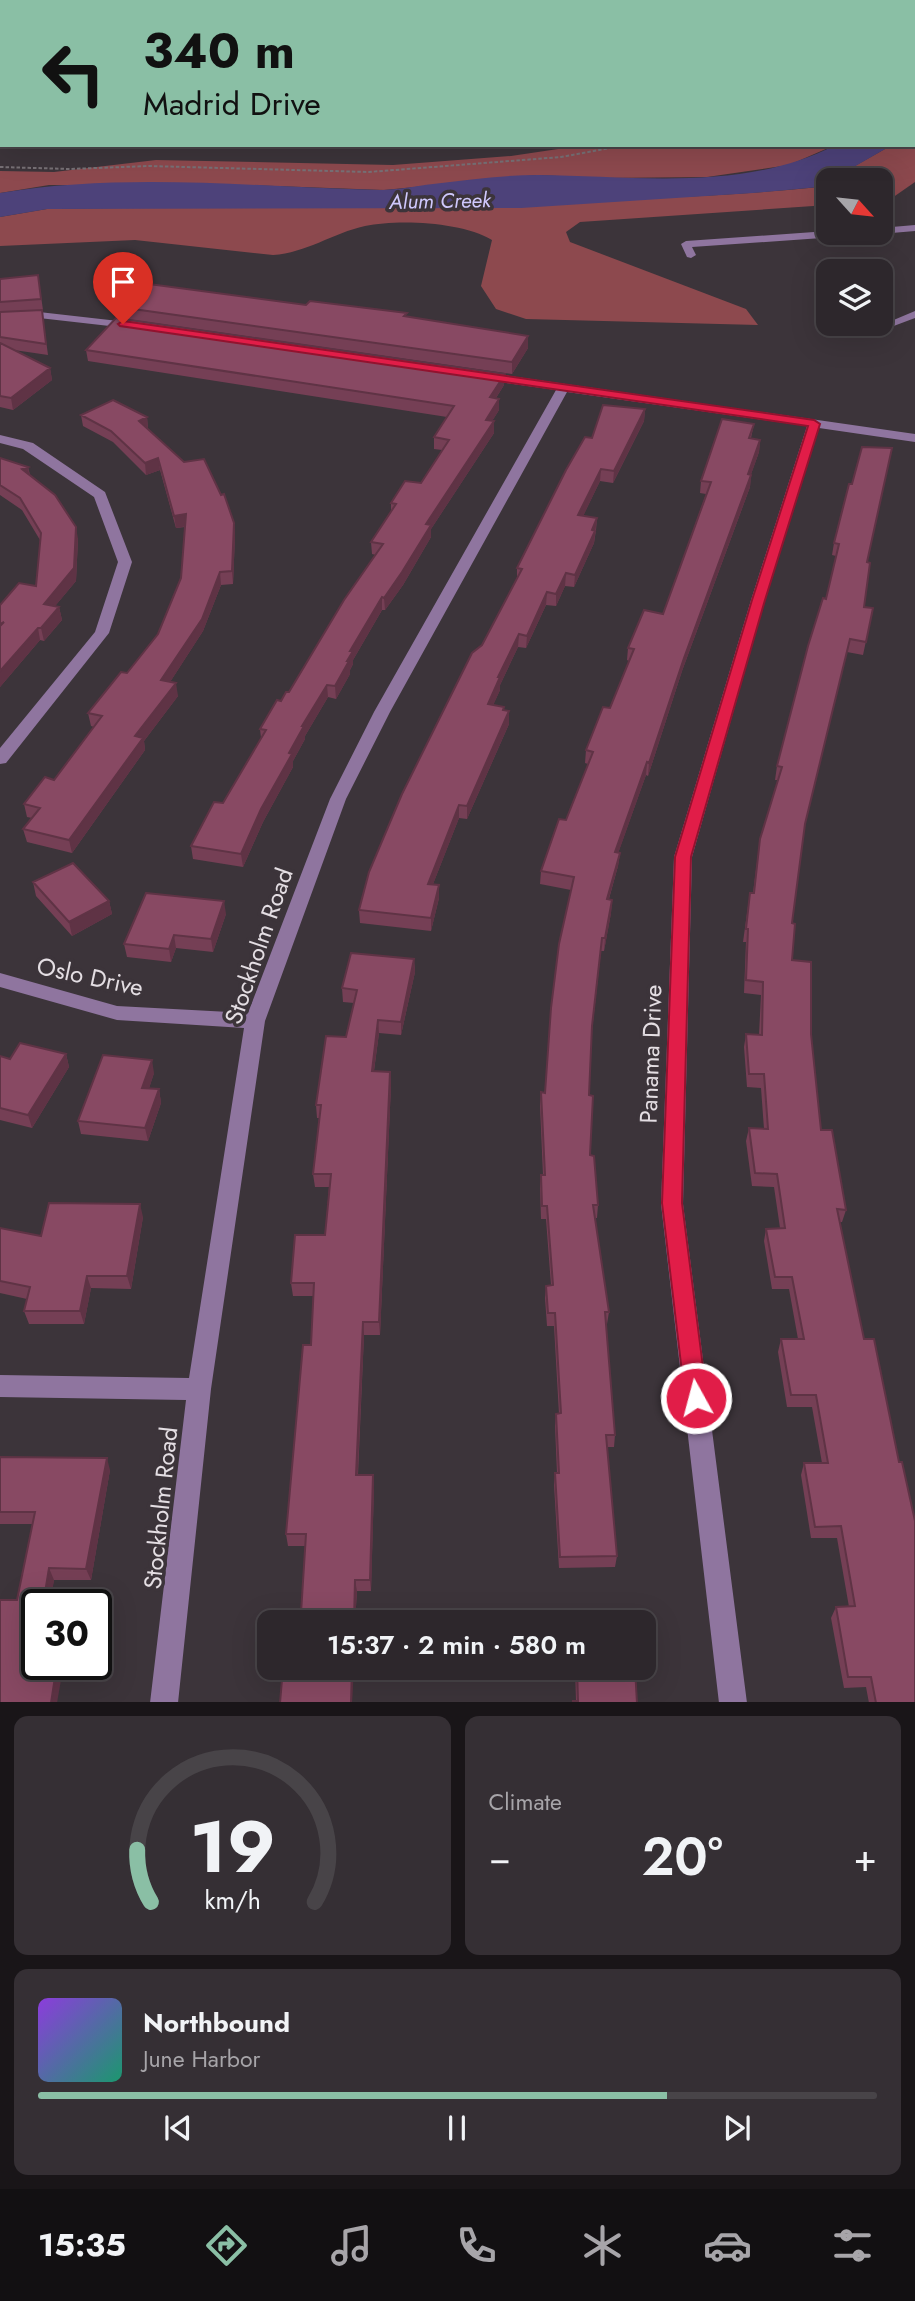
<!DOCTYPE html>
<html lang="en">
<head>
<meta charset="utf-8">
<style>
  :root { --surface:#2d272c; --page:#352f34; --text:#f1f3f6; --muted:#a7a5a9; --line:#484448; --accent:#8abfa5 }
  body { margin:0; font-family:Jost,sans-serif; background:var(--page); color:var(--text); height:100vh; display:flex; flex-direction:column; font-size:26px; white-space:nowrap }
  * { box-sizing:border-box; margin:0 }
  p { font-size:23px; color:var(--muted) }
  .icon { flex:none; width:38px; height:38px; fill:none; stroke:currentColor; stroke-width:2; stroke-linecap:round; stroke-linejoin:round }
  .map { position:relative; height:1702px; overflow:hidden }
  .details { display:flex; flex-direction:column; gap:14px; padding:14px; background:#191518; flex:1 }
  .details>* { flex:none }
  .banner { position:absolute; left:0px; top:0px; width:915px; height:147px; box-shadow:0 7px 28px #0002,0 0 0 2px var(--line); background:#8abfa5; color:#111; overflow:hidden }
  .needle { width:46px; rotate:117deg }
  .tools { position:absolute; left:816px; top:168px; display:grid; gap:14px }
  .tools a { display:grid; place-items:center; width:77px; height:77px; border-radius:14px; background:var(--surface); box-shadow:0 7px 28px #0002,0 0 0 2px var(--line); font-size:35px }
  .speed { position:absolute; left:21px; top:1589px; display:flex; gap:14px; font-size:35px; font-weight:700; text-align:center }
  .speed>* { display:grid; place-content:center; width:91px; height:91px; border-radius:50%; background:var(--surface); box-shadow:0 7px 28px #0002,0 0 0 2px var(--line); line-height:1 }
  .speed .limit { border:4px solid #111; border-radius:10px; background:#fff; color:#111 }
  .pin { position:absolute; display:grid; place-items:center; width:60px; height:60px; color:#fff; margin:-72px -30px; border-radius:50% 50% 50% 0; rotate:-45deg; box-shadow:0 0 7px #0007 }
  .pin .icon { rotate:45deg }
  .me { position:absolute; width:77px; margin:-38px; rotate:353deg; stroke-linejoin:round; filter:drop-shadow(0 0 5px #0008) }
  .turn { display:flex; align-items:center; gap:24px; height:147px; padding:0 28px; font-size:32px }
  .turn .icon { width:91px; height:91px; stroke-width:2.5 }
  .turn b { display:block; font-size:49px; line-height:60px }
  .big { font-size:52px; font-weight:600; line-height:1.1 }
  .details .widget { flex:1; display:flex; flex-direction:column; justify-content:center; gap:10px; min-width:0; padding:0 24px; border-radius:14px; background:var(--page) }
  .details .dial { align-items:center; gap:0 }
  .dial svg { height:182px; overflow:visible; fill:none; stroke:var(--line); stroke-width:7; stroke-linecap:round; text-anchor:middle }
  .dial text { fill:var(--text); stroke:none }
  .song { display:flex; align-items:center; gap:21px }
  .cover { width:84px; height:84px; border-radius:10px; background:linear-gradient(135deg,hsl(270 70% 55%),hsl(160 70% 35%)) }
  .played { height:7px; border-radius:4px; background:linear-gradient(90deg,var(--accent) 75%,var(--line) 75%) }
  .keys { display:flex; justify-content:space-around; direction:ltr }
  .heat { display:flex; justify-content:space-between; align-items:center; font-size:38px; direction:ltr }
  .details .tiles { flex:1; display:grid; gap:14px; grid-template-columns:1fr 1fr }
  .widget:last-child { grid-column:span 2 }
  .trip { position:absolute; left:257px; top:1610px; width:399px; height:70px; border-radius:14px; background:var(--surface); box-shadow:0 7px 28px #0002,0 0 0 2px var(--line); font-weight:600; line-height:70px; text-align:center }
  .tabs { display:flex; height:112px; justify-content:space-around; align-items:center; background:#121012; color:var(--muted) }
  .tabs .icon { width:49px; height:49px }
  .tabs .on { color:var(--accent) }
  .tabs b { font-size:32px; color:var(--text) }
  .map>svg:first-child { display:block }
</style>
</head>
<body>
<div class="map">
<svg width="915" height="1703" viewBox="0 0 915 1703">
  <rect width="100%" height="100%" fill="#3c343a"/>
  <!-- forest -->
  <path fill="#8d494e" d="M915,133V182L892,198L880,199V180H830L892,145H914Z
    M585,145H835L789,165L707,177L602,178L537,175L384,190L247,185H49L0,193V171L54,172L156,160L393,165L511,156Z
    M828,181V205L580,222L566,232L570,242L746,309L758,325L526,319L496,309L481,286L492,240C462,222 399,219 365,226C333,233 306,253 273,255L135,240L0,246V217L47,209C209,206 371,206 534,202C629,199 724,197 819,187Z"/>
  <!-- water -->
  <path fill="#4d427a" d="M835,145H892L819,187L753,193L521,208L47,209L0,217V193C126,172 253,187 380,190C398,190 416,186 433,184C468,180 503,175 538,175C636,176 746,192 835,145Z"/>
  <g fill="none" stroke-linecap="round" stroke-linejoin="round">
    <!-- path -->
    <path stroke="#777075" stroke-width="2" stroke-dasharray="3.5 2" stroke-linecap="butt" d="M69,0L82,2
      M227,0L231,2
      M174,2L182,0
      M0,167L70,169L149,166L369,172L561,157L627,145"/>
    <!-- minor -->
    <path fill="#8f759f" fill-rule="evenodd" d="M914,61H915V65H914Z
      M915,225V231L880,234L876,233H880V228Z
      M828,231L855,233L850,236L692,247L696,255L691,258L687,257L681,244L686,241Z
      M915,311V318L883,330L877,327Z
      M39,312L136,323L142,326L136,329L39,318L0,321V315Z
      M482,372L915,434V442L819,428L765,600L692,857L683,1204L747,1703H719L661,1204L674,857L751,600L807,426L567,392L390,712L346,799L265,1021L211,1389L178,1703H150L186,1400L0,1397V1375L189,1378L244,1028L117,1020L0,987V973L117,1006L248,1013L330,799L374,712L556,390L478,379L476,376Z
      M0,435L33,443L105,492L132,562L109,633L6,763L0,764V748L95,632L118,562L94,497L23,449L0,443Z"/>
  </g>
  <!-- wall -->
  <path fill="#753f55" d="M331,0H911L915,1V20H914V2H342Z
    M38,275L43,310L30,311L42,310L48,355L14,350L50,368L52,380L13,410L0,407V279Z
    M306,305L408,317L528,348L512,374L127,319L126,308Z
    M86,350L504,385L496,398L499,410L492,421H494V433L431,529V537L403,585L385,610H382L353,660V664L350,670V674L336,699L328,697L305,736V739L293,761V767L263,822L243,867L193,859L191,846L223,803L261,738L260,729L281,701L289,692L376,555L372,554L371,542L391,511V503L421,483L442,450L434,449V437L447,417L88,361Z
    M645,409L644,421L613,483L600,481L583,516L597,518L596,530L594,543L574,587L565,586L556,606L546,605L526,648L518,647L500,685V690L493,705L504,707V710L509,711V724L467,819L459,818L433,884L439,898L431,931L360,923L359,910L482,645L517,578V568L592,438Z
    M81,415L147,417L148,429L234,523L235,536L233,584L221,585L203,631L170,682L178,696L144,741L145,750L72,853L27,842L23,829L32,818L27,817L24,804L54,780L94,727L91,726L88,713L127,673L158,634L181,578L185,527L176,528L160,470L146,475L113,442L83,426Z
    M754,424L751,438L760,440L759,452L751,474L750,487L682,671L648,776L646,775L618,853H620L618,866L609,899L612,900L611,913L604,951H601L592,1031L589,1095L590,1155L598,1205L597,1218H595L609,1312L607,1324H606L615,1435L614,1447H607L617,1556L615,1567L559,1568L554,1485L555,1473H557L555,1426L556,1414H559L554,1326H547L545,1298L546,1286L551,1285L546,1219H541L540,1188L541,1175H543L540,1106L541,1092L545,1093L571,890L540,884L541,871L566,820L588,764L585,763L586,750L610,708L629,661L627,660L628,648L663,614L706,494L700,493L701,481Z
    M0,458L28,467L30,475L78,539L76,581L55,606L59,607L62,620L44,641L40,640L0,687V605L36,586L40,540L22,510L0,495Z
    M852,484L867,562L864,607L873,608L863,655L847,652L804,829L792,923V960L811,1034L821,1130L846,1210L842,1222H839L915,1703H869L866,1687L844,1688L831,1618L836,1607H849L837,1538H811L801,1475L804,1463H822L812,1407H787L778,1352L781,1339H798L789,1289H772L764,1241L766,1229L780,1228L774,1187L752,1186L746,1141L749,1128L764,1129L761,1088L747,1087L744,1047L746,1034L759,1035L761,995L744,993L746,942H743L748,906L750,893H753L760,839L778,780H775L777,766L826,599L836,556L832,555L834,543Z
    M33,882L109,901L112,914L72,936L36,896Z
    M226,914L213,952L176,948L171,962L127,957L124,944Z
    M414,959L415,972L401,1035L379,1033L374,1071L390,1072L391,1085L380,1335H364L358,1475H373L374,1487L371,1591H357L355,1622H286L301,1613L306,1546H288L286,1534L311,1345L313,1296H293L291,1283L325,1235L329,1187H315L313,1174L319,1118H317L316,1105L346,1037L354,1003L343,1002L342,988Z
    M66,1054L69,1067L32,1128L0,1120V1056L10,1059Z
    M154,1073L149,1088L159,1089L161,1103L148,1141L81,1134L78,1121Z
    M143,1217L131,1289L91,1288L84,1324H29L24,1311L27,1299L0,1293V1228L41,1236Z
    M0,1457L110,1470L91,1580H54L37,1664L62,1674L0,1703L17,1600L33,1524H0Z
    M575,1668H635L637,1703L576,1701Z"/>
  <!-- shaded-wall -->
  <path fill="#5f3345" d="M528,336V348L512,374V362Z
    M50,368L52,380L13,410L11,398Z
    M505,374L504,385L489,409L490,397Z
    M499,399V410L486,431V420Z
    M645,409L644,421L613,483L614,471Z
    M147,417L148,429L141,433L139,421Z
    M494,421V433L431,529V537L403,585L385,610L384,598L426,524Z
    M760,440L759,452L747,486L748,474Z
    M158,458L160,470L146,475L145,463Z
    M28,467L30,479L22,469Z
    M601,469L600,481L578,527V515Z
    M751,475L750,487L682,671L648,776L649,763L684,658Z
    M186,514L188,526L176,528L174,516Z
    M597,518L594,543L574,587L575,575Z
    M234,523L235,536L233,584L232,571Z
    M76,527L78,539L76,581L46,617L44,604Z
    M220,572L221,585L203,631L163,693L161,680Z
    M566,573L565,586L556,606V594Z
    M547,592L546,605L526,648L527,636Z
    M382,597V610L353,660V664L350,670V674L336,699L335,686L347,661L350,651Z
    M59,607L62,620L44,641L41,628Z
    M38,628L40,640L0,687V671Z
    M519,634L518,647L500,685V690L488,717V704L498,677Z
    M176,683L178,696L144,741L145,750L72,853L69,840L135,736Z
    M327,685L328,697L305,736V739L293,761V767L263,822L243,867L241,854L261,809L302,726Z
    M509,711V724L467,819V806Z
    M647,762L646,775L614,865L615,852Z
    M459,805V818L428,897V884Z
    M620,853L618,866L605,912L607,899Z
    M439,885V898L431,931V918Z
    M612,900L611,913L604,951L605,938Z
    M109,901L112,914L72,936L69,922Z
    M224,901L226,914L213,952L211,939Z
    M174,935L176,948L171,962L169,949Z
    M414,959L415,972L401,1035V1022Z
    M378,1020L379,1033L372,1085V1071Z
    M66,1054L69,1067L32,1128L28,1115Z
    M152,1060L154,1073L145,1101L142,1088Z
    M390,1072L391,1085L380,1335L379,1322Z
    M159,1089L161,1103L148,1141L145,1128Z
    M140,1204L143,1217L131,1289L127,1276Z
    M87,1276L91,1288L84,1324L80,1311Z
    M363,1322L364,1335L357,1487L356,1475Z
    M107,1458L110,1470L91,1580L86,1569Z
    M373,1475L374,1487L371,1591L370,1580Z
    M49,1568L54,1580L50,1605H43Z
    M355,1580L357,1591L355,1622H354Z
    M37,1641V1664H33Z
    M57,1664L62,1674L57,1703H51Z
    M352,1668H354L352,1703H351Z"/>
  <!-- building -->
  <path fill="#884963" stroke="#5f3345" stroke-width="2" d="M361,0H911L915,1V15H914V2H373Z
    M914,24H915V39L914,38Z
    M38,275L41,299L0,302V279Z
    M149,284L306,305L310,301L407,313L404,316L528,336L512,362L126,308Z
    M42,310L46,344L0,337V312Z
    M116,318L505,374L490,397L499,399L486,420L494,421L426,524L431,525L402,572L384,598L382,597L350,651H353L347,661H349L335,686L327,685L302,726H304L289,753L292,754L261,809L241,854L191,846L214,802L223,803L266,730L260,729L277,700L281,701L286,692H289L344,600L383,544L371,542L396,504L391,503L405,481L421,483L449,440L434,437L454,406L86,350Z
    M0,343L50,368L11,398L0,396Z
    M113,400L147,417L139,421L184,462L204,459L221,495L224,494L234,523L232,571L220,572L202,619L161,680L176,683L135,736L143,738L69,840L23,829L40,808L24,804L45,777L54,780L102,716L88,713L121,672L127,673L158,634L181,578L186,514L174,516L158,458L145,463L111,431L81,415Z
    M603,405L645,409L614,471L601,469L578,515L597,518L592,530L595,531L575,575L566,573L556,594L547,592L527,636L519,634L498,677H500L488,704L504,707L503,710L509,711L467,806L459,805L428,884L439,885L431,918L359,910L369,872L402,794L472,653L482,645L522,569L517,568L566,470L585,437L592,438Z
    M722,419L754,424L749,438L760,440L748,474L751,475L684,658L649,763L647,762L615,852L620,853L607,899L612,900L605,938H602L592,1026L589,1095L593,1096L590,1155L594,1156L598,1205H593L609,1312H605L615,1435H606L617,1556L560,1557L555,1473H559L556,1414L561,1413L555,1313H548L546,1286L553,1285L547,1206H542L541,1175H545L541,1092L545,1093L551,1008L559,944L574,877L541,871L559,819L566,820L593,752L586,750L603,707L610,708L634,649L628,648L644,610L663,614L711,482L701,481Z
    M862,447L892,448L867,562L870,563L864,607L873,608L866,642L850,639L805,824L792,923L795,924L792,960L811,962V1034L821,1130H832L846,1210L837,1209L864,1339H874L899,1462H902L915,1521V1703H876L871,1677H848L836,1607L855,1606L841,1526L815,1527L804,1463H828L816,1395H791L781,1339H804L792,1277H775L766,1229L785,1228L777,1174L755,1173L749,1128L768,1129L764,1074H749L746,1034L762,1035L763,982L746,980L748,929H746L750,893H754L760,839L782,767L777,766L808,646L823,598L826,599L839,544L834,543L849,484H852Z
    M0,458L28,467L22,469L55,495L76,527L74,568L44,604L59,607L41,628H38L0,671V626L4,622L0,624V605L19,583L36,586L41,533L20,498L0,485Z
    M73,863L109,901L69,922L33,882Z
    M146,893L224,901L211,939L174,935L169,949L124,944Z
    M351,953L414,959L401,1022L378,1020L372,1071L390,1072L379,1322H363L356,1475H373L370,1580H355L354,1622H286L287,1613H301L306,1534H286L303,1345H311L314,1283H291L295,1235H325L331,1174H313L321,1105H316L326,1036L346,1037L357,990L342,988Z
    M20,1043L66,1054L28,1115L0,1108V1056L10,1059Z
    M103,1055L152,1060L142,1088L159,1089L145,1128L78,1121Z
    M49,1203L140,1204L127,1276H87L80,1311H24L30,1287L0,1281V1228L41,1236Z
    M0,1457L107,1458L86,1569L49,1568L43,1605H37V1641L33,1664H57L51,1703H0V1600H17L35,1512H0Z
    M575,1617H631V1622H575Z
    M283,1668H352L351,1703H280Z
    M577,1668H635L637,1703H573V1701H578Z"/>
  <!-- route -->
  <path fill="#e11d48" stroke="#92132f" stroke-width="2" d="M123,321L814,420L820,424L765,600L691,857L682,1203L707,1398L704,1405L696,1408L688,1405L685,1398L662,1203L675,857L752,600L808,426L120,326L118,324Z"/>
  <g text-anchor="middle" stroke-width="7" stroke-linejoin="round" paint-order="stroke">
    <!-- far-water labels -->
    <g font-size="21" font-style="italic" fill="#cfc8fd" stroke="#3c343a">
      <text transform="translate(440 201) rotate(-1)" y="7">Alum Creek</text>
    </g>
    <!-- street labels -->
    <g font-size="24" fill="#e4dee3" stroke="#3c343a">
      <text transform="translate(259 946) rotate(-71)" y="8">Stockholm Road</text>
      <text transform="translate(90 977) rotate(12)" y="8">Oslo Drive</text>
      <text transform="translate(651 1054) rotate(-88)" y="8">Panama Drive</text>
      <text transform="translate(161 1508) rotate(-84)" y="8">Stockholm Road</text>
    </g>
  </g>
</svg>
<div class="tools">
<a><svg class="needle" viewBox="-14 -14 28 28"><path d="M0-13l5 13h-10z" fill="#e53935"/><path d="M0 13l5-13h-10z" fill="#a7a5a9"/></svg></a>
<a><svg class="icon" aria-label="layers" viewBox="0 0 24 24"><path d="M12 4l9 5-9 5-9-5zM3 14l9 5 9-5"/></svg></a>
</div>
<div class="speed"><div class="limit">30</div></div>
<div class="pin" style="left:123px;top:324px;background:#d93025"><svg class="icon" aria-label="arrive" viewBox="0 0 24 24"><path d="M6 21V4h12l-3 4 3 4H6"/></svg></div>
<svg class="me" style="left:696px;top:1398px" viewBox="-20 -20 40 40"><circle r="17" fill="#e11d48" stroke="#fff" stroke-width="3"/><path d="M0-11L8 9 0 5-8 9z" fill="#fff"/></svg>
<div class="trip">15:37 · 2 min · 580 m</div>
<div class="banner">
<div class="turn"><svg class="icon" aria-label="left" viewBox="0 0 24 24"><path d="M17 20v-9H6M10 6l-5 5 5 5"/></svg><div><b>340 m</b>Madrid Drive</div></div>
</div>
</div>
<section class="details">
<div class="tiles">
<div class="widget dial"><svg viewBox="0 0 100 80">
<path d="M14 69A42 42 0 1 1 86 69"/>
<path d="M14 69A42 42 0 0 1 8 46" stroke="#8abfa5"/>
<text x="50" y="56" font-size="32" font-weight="700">19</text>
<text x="50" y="72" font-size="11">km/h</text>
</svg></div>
<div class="widget"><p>Climate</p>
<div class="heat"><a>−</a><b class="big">20°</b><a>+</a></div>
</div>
<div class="widget">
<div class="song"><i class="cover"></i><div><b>Northbound</b><p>June Harbor</p></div></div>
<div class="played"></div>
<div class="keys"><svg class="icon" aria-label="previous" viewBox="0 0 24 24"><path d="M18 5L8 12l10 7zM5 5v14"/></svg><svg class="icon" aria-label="pause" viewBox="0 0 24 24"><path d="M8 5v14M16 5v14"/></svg><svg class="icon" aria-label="next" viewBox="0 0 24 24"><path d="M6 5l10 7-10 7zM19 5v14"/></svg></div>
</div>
</div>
</section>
<nav class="tabs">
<b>15:35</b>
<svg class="icon on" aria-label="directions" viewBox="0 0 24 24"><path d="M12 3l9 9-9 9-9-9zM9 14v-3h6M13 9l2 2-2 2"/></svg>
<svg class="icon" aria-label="music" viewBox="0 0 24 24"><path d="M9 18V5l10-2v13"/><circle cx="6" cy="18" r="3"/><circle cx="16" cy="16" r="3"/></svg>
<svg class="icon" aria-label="phone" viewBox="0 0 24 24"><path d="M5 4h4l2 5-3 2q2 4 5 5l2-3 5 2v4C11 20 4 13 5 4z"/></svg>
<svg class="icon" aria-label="climate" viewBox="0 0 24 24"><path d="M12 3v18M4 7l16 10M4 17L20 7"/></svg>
<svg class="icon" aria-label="car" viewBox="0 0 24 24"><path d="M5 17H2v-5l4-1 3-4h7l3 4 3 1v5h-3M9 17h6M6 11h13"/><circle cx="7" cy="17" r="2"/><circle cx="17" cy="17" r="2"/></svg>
<svg class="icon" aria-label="filters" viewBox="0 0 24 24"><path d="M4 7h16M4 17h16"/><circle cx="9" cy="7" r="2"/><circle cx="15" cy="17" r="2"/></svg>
</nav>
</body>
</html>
